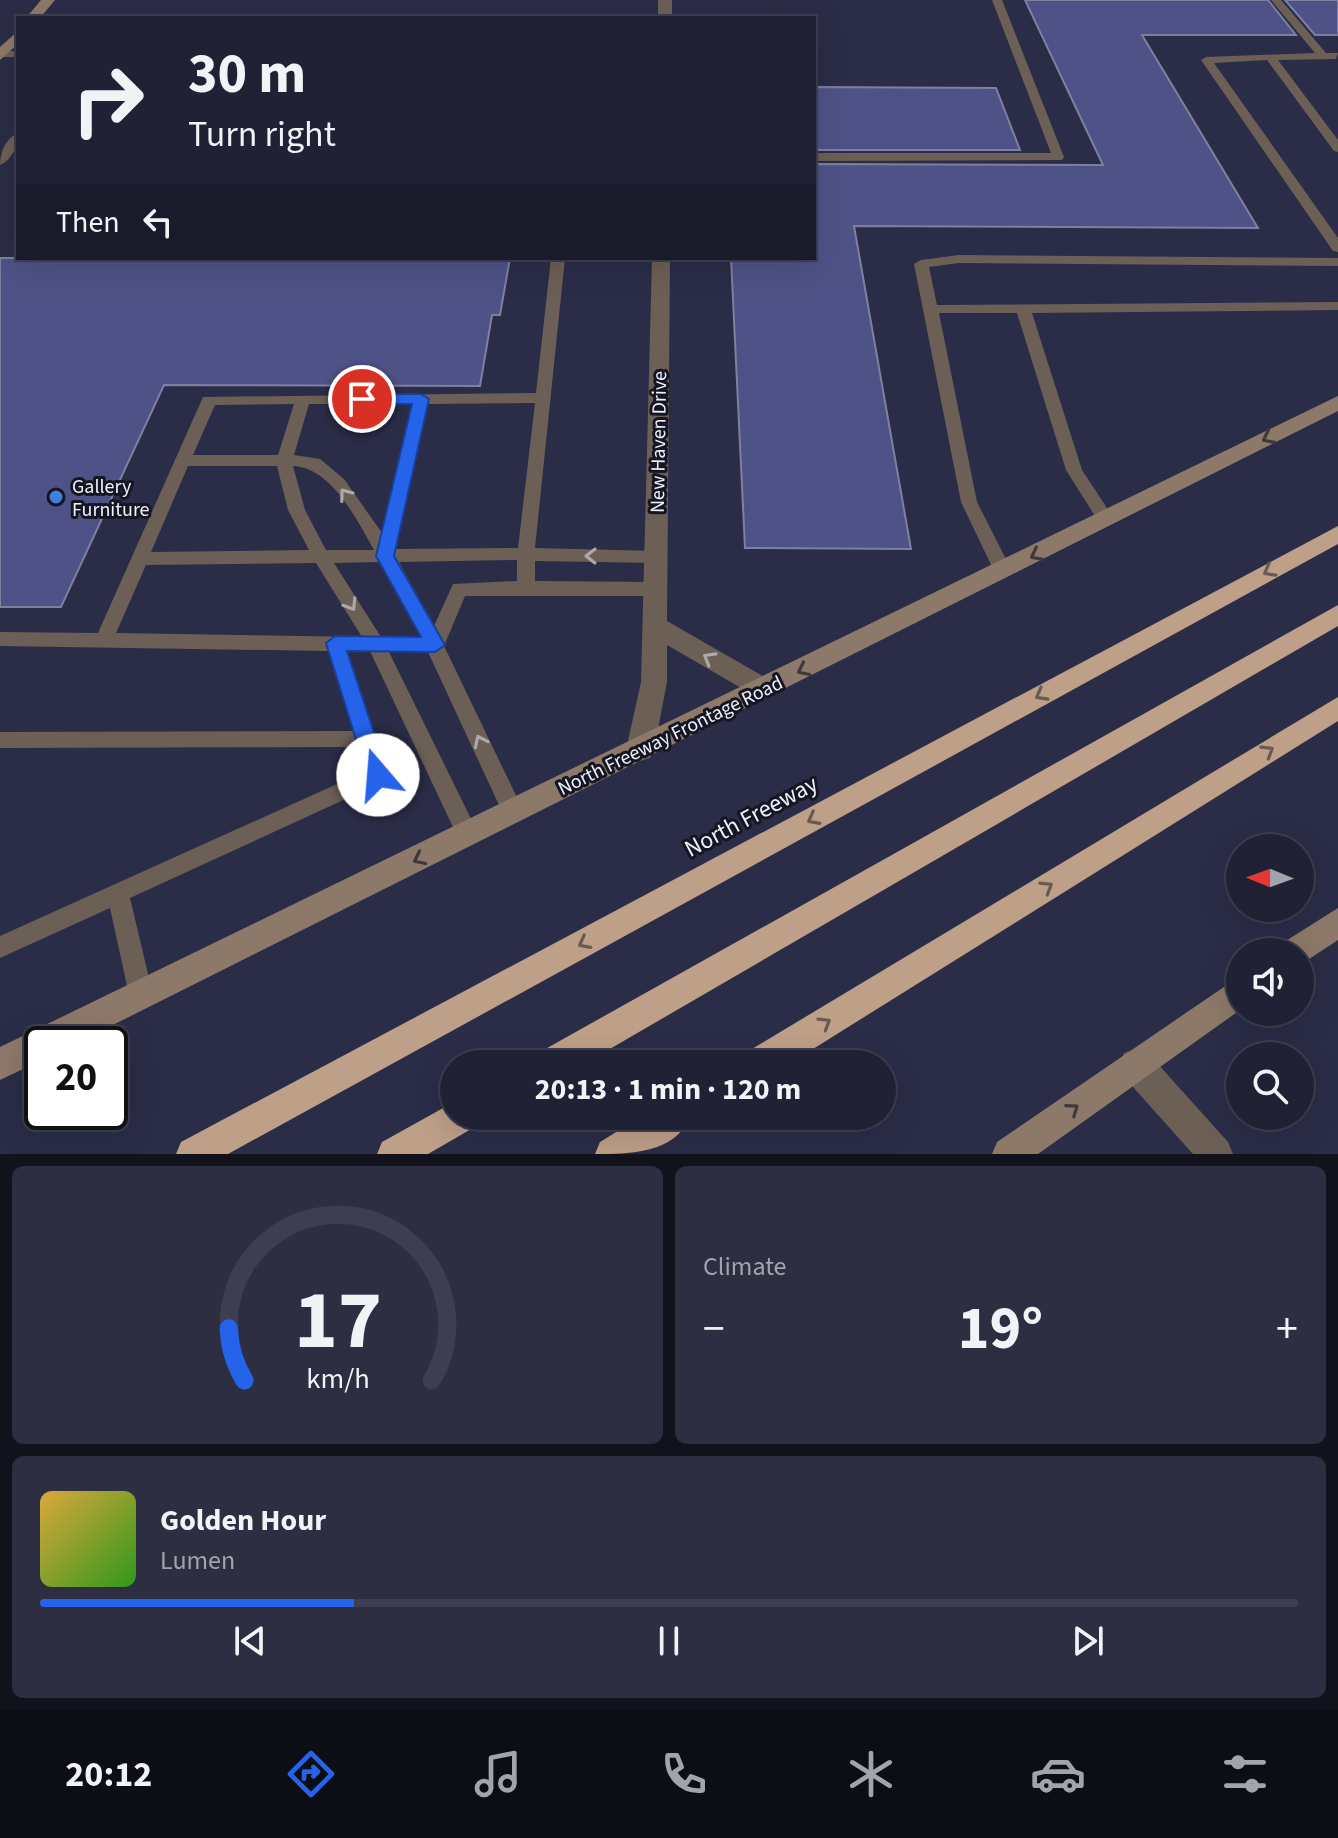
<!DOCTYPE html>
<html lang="en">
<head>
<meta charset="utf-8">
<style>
  :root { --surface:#202135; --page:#2d2e41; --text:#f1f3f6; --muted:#a2a3ad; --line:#3d3e50; --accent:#2563eb }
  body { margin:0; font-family:"Source Sans 3",sans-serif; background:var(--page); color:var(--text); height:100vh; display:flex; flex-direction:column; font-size:30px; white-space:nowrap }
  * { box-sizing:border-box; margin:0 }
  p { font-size:26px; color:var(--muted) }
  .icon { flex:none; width:44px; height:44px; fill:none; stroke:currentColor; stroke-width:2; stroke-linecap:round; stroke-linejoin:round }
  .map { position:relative; height:1154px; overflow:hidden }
  .drawer { display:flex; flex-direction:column; gap:12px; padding:12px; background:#12121d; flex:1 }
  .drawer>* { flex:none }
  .banner { position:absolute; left:16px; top:16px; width:800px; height:244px; border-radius:0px; box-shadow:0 8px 32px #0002,0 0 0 2px var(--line); background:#202135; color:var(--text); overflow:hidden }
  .needle { width:52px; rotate:271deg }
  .fabs { position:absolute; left:1226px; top:834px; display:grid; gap:16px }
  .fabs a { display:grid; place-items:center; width:88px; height:88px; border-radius:50%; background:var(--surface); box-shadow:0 8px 32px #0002,0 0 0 2px var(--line); font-size:40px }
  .speed { position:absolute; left:24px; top:1026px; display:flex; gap:16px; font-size:40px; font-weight:700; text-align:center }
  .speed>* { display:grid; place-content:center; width:104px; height:104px; border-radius:50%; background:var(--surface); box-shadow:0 8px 32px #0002,0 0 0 2px var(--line); line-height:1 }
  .speed .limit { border:4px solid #111; border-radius:12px; background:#fff; color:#111 }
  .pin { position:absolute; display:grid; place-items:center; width:68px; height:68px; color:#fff; margin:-34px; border:4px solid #fff; border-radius:50%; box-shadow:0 2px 8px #0007 }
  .me { position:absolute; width:88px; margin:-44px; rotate:342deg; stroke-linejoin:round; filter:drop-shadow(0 0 6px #0008) }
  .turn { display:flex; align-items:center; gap:28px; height:168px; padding:0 40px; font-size:36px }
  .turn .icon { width:104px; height:104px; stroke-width:2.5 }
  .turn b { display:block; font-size:56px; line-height:68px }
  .then { display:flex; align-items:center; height:76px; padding:0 40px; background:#0003; gap:16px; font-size:30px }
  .big { font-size:60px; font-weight:700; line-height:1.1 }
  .drawer .card { flex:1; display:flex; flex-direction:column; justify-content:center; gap:12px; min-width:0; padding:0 28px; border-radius:12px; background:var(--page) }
  .drawer .dial { align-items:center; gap:0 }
  .dial svg { height:208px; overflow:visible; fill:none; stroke:var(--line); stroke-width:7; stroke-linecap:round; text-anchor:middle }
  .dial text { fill:var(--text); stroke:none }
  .song { display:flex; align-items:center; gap:24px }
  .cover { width:96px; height:96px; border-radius:12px; background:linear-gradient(135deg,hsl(40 70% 55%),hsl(110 70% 35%)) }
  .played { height:8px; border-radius:4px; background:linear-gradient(90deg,var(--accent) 25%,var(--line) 25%) }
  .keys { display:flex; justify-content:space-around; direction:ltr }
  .heat { display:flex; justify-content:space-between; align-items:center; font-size:44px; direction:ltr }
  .drawer .tiles { flex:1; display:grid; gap:12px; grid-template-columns:1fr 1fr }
  .card:last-child { grid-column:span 2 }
  .trip { position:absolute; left:440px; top:1050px; width:456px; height:80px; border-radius:40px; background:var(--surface); box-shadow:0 8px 32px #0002,0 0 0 2px var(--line); font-weight:700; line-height:80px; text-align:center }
  .tabs { display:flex; height:128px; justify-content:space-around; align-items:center; background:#0d0d15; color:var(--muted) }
  .tabs .icon { width:56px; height:56px }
  .tabs .current { color:var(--accent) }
  .tabs b { font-size:36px; color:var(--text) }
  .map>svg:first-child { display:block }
</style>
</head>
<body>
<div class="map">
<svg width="1338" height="1154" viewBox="0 0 1338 1154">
  <rect width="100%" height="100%" fill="#2b2c47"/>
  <!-- building -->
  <path fill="#4f5286" stroke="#7d80a0" stroke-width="2" d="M1025,0H1268L1296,35H1142L1258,228L854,226L911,549L745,548L731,258H814V164L1103,165Z
    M1285,0H1338V35H1315Z
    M814,87L996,88L1020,150H814Z
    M0,258H510L500,315H492L480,386L164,385L61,607H0Z"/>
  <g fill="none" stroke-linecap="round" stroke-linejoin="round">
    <!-- lane -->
    <path fill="#6c5f56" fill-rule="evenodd" d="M992,0H1002L1064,157L1062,160L814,161V153H1051Z
      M1271,0H1281L1326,53H1338L1336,59L1278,60L1338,140V152L1334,151L1267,60L1214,63L1338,238V252L1333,251L1201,60L1206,57L1315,53Z
      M0,51H18V57H0Z
      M18,133C18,146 12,160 0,165C0,152 6,138 18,133Z
      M959,255L1338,258V266L959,263L929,267L937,305L1338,302V310L1032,313L1082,470L1115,520L1106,526L1100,524L1066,470L1017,313H939L977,502L1012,571L1003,578L994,571L961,502L914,264L921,260Z
      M551,258H565L535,548L656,551L665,557L656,563L535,561V581L655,582L664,589L655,596H465L444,646L524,812L521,818L513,821L505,818L428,652H389L479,835L476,842L468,844L460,842L370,651H347L388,775L385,781L130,898L153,995L149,1003L141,1006L133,1003L129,995L110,908L0,958V936L366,771L359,747L0,748V732L354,731L328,651L0,646V632L98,633L203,397L536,393ZM535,403L518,548L395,549L428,404ZM294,404L278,455H193L215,405ZM309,404H412L382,533L344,479L320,459L294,455ZM188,466H277L288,510L309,550L151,552ZM293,466C331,467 357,520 374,550H326L305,510ZM517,560V581L453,584L434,626L399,562ZM381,562L421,638L381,637L334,563ZM316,563L362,637L116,633L146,565Z"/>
    <!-- street -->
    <path fill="#6c5f56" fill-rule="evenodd" d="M658,0H672V18H658Z
      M652,258H670L667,621L773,682L777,689L773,696L764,699L755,696L667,645V682L654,750L650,758L640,761L630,758L626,750L641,682Z
      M1136,1049L1148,1053L1228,1142L1233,1154H1193L1124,1077L1120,1065L1124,1053Z"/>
    <!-- secondary -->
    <path fill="#8d796a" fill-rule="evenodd" d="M41,0H55L40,18H26Z
      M18,31V44L0,60V47Z
      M1338,396V411L75,1044H42V1060L0,1080V1047Z
      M1338,908V940L1300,965V952H1280L1284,942Z
      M1240,976V1010L1038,1154H992L997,1142Z"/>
    <!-- highway -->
    <path fill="#be9f88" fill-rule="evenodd" d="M1338,526V544L228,1154H176L181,1142Z
      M1338,605V626L584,1064H536L540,1052Z
      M1338,697V721L789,1064H743L747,1052Z
      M454,1102V1116H478L473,1128L428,1154H377L382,1142Z
      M642,1116H691C675,1154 629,1154 595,1154L600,1142Z"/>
  </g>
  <!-- one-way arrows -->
  <defs><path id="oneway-chevron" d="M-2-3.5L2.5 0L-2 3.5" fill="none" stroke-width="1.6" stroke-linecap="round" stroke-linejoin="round" transform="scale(2)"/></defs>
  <g stroke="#3f393b">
    <use href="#oneway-chevron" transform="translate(1268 438) rotate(153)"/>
    <use href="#oneway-chevron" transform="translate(1036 555) rotate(153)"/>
    <use href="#oneway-chevron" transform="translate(803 670) rotate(154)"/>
    <use href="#oneway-chevron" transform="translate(419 859) rotate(154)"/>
    <use href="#oneway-chevron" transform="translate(1073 1109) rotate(-35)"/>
  </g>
  <g stroke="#ada8aa">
    <use href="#oneway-chevron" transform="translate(345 494) rotate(-127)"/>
    <use href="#oneway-chevron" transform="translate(591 556) rotate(-179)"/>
    <use href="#oneway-chevron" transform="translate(351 605) rotate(58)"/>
    <use href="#oneway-chevron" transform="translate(709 658) rotate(-150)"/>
    <use href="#oneway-chevron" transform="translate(480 741) rotate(-115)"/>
  </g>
  <g stroke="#6a5a55">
    <use href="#oneway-chevron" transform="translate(1269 571) rotate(151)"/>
    <use href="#oneway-chevron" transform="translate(1041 695) rotate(151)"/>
    <use href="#oneway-chevron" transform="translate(1268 751) rotate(-32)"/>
    <use href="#oneway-chevron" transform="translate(813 819) rotate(152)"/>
    <use href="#oneway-chevron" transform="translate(1047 887) rotate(-32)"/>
    <use href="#oneway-chevron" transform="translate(584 943) rotate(152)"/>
    <use href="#oneway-chevron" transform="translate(825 1023) rotate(-32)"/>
  </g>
  <!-- route -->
  <path fill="#2563eb" stroke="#184099" stroke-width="2" d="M421,394L429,399L394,556L445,645L435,652L347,651L388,775L378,784L367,775L326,643L335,636L421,637L376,556L412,404H362L354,399L362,394Z"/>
  <!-- markers -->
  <circle fill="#3f7fe0" stroke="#151622" stroke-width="3" cx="56" cy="497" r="8"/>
  <g text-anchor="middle" stroke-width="6" stroke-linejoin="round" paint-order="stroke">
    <!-- street labels -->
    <g font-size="20" fill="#eef0fe" stroke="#151622">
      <text transform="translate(658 442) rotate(-89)" y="7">New Haven Drive</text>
      <text transform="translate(670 735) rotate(-26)" y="7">North Freeway Frontage Road</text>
    </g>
    <!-- poi labels -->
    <g font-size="20" fill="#eef0fe" stroke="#151622" text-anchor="start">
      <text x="72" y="493">Gallery<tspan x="72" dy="23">Furniture</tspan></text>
    </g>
    <!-- near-street labels -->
    <g font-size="24" fill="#eef0fe" stroke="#151622">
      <text transform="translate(751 816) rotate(-28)" y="8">North Freeway</text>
    </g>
  </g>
</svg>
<div class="fabs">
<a><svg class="needle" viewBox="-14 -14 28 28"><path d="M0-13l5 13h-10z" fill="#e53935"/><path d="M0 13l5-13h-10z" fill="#a2a3ad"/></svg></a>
<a><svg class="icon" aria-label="sound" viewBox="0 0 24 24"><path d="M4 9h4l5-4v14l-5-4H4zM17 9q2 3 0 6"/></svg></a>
<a><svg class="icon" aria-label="search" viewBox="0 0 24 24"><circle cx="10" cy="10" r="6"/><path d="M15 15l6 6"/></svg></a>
</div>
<div class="speed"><div class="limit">20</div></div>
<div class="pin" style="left:362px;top:399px;background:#d93025"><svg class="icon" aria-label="arrive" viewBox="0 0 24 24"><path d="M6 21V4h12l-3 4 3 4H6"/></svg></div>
<svg class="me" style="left:378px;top:775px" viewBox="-20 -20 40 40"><circle r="19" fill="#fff"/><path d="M0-13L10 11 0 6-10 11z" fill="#2563eb"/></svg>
<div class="trip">20:13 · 1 min · 120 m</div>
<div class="banner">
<div class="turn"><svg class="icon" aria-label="right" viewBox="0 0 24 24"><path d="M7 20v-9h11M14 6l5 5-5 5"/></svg><div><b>30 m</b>Turn right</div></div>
<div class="then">Then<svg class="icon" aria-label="left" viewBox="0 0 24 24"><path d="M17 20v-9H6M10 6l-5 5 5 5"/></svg></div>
</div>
</div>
<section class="drawer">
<div class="tiles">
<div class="card dial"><svg viewBox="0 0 100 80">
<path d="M14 69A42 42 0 1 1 86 69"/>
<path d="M14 69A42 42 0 0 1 8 49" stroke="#2563eb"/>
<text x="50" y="56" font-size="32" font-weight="700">17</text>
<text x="50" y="72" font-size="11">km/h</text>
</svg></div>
<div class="card"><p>Climate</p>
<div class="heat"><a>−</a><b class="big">19°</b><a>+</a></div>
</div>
<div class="card">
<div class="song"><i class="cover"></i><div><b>Golden Hour</b><p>Lumen</p></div></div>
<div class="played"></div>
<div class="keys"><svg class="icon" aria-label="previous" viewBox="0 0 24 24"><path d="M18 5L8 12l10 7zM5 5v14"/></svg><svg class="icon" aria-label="pause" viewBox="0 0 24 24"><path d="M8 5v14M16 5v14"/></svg><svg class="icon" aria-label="next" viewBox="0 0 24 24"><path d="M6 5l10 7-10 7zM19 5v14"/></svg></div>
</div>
</div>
</section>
<nav class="tabs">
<b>20:12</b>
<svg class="icon current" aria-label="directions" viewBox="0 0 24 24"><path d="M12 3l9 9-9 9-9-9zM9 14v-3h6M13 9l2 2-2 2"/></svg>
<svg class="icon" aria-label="music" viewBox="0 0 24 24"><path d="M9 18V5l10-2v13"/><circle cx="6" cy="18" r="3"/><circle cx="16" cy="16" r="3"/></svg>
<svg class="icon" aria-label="phone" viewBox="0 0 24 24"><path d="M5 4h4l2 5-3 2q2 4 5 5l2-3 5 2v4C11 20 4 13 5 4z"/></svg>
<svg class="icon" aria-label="climate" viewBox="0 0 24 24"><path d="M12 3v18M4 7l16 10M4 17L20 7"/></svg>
<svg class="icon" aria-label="car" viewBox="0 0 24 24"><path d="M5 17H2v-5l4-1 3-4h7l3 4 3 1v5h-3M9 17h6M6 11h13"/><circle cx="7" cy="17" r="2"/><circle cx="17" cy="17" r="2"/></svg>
<svg class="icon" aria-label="filters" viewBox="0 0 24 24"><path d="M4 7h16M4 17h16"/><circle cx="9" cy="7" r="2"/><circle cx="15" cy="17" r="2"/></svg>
</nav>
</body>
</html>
